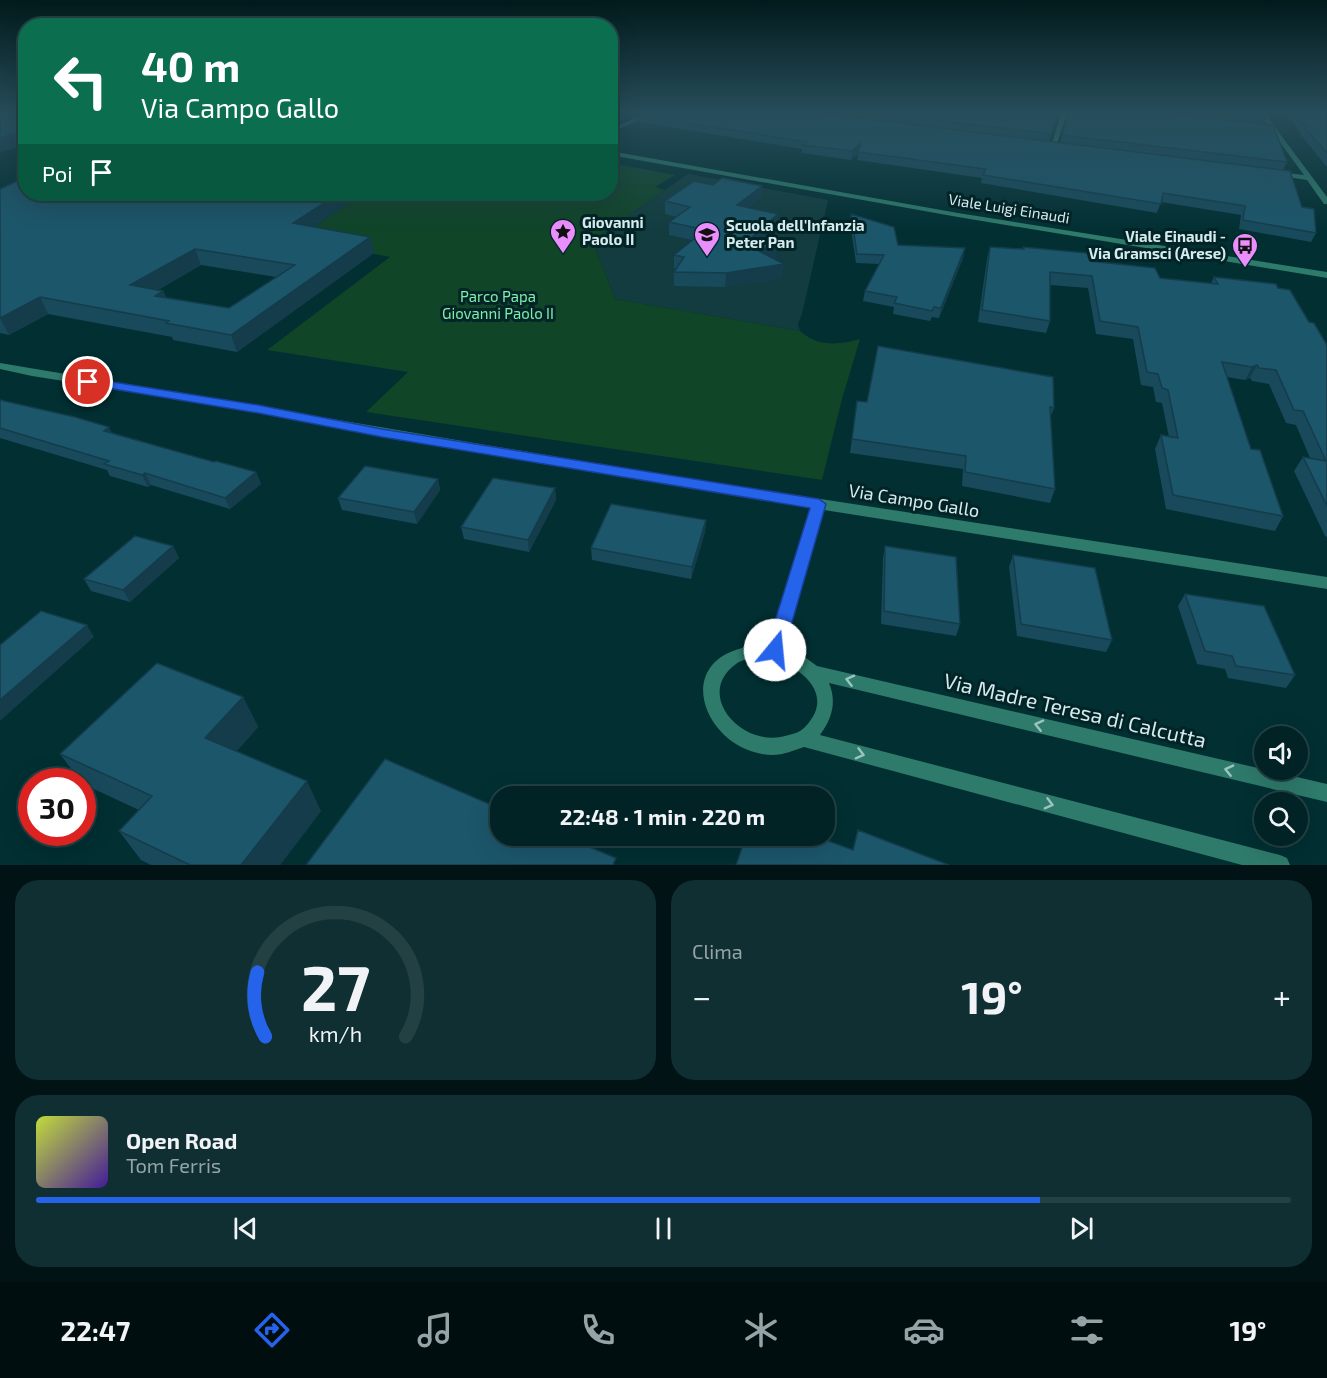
<!DOCTYPE html>
<html lang="it">
<head>
<meta charset="utf-8">
<style>
  :root { --surface:#012326; --page:#0f2f32; --text:#f1f3f6; --muted:#96a4a7; --line:#234043; --accent:#2563eb }
  body { margin:0; font-family:"Exo 2",sans-serif; background:var(--page); color:var(--text); height:100vh; display:flex; flex-direction:column; font-size:22px; white-space:nowrap }
  * { box-sizing:border-box; margin:0 }
  p { font-size:20px; color:var(--muted) }
  .icon { flex:none; width:33px; height:33px; fill:none; stroke:currentColor; stroke-width:2; stroke-linecap:round; stroke-linejoin:round }
  .map { position:relative; height:865px; overflow:hidden }
  .details { display:flex; flex-direction:column; gap:15px; padding:15px; background:#011315; flex:1 }
  .details>* { flex:none }
  .banner { position:absolute; left:18px; top:18px; width:600px; height:183px; border-radius:24px; box-shadow:0 6px 24px #0002,0 0 0 2px var(--line); background:#0b6e4f; color:#fff; overflow:hidden }
  .fabs { position:absolute; left:1254px; top:726px; display:grid; gap:12px }
  .fabs a { display:grid; place-items:center; width:54px; height:54px; border-radius:50%; background:var(--surface); box-shadow:0 6px 24px #0002,0 0 0 2px var(--line); font-size:30px }
  .speed { position:absolute; left:18px; top:768px; display:flex; gap:12px; font-size:30px; font-weight:700; text-align:center }
  .speed>* { display:grid; place-content:center; width:78px; height:78px; border-radius:50%; background:var(--surface); box-shadow:0 6px 24px #0002,0 0 0 2px var(--line); line-height:1 }
  .speed .limit { border:9px solid #d22; background:#fff; color:#111 }
  .pin { position:absolute; display:grid; place-items:center; width:51px; height:51px; color:#fff; margin:-26px; border:3px solid #fff; border-radius:50%; box-shadow:0 2px 6px #0007 }
  .me { position:absolute; width:66px; margin:-33px; rotate:17deg; stroke-linejoin:round; filter:drop-shadow(0 0 4px #0008) }
  .turn { display:flex; align-items:center; gap:21px; height:126px; padding:0 24px; font-size:27px }
  .turn .icon { width:78px; height:78px; stroke-width:2.5 }
  .turn b { display:block; font-size:42px; line-height:51px }
  .then { display:flex; align-items:center; height:57px; padding:0 24px; background:#0003; gap:12px; font-size:22px }
  .big { font-size:45px; font-weight:700; line-height:1.1 }
  .details .card { flex:1; display:flex; flex-direction:column; justify-content:center; gap:9px; min-width:0; padding:0 21px; border-radius:24px; background:var(--page) }
  .details .dial { align-items:center; gap:0 }
  .dial svg { height:156px; overflow:visible; fill:none; stroke:var(--line); stroke-width:7; stroke-linecap:round; text-anchor:middle }
  .dial text { fill:var(--text); stroke:none }
  .song { display:flex; align-items:center; gap:18px }
  .cover { width:72px; height:72px; border-radius:9px; background:linear-gradient(135deg,hsl(70 70% 55%),hsl(260 70% 35%)) }
  .played { height:6px; border-radius:3px; background:linear-gradient(90deg,var(--accent) 80%,var(--line) 80%) }
  .keys { display:flex; justify-content:space-around; direction:ltr }
  .heat { display:flex; justify-content:space-between; align-items:center; font-size:33px; direction:ltr }
  .details .tiles { flex:1; display:grid; gap:15px; grid-template-columns:1fr 1fr }
  .card:last-child { grid-column:span 2 }
  .trip { position:absolute; left:490px; top:786px; width:345px; height:60px; border-radius:24px; background:var(--surface); box-shadow:0 6px 24px #0002,0 0 0 2px var(--line); font-weight:700; line-height:60px; text-align:center }
  .menu { display:flex; height:96px; justify-content:space-around; align-items:center; background:#000e0f; color:var(--muted) }
  .menu .icon { width:42px; height:42px }
  .menu .on { color:var(--accent) }
  .menu b { font-size:27px; color:var(--text) }
  .map>svg:first-child { display:block }
</style>
</head>
<body>
<div class="map">
<svg width="1327" height="865" viewBox="0 0 1327 865">
  <rect width="100%" height="100%" fill="#012f32"/>
  <!-- built -->
  <path fill="#123c3f" d="M688,174L828,200L802,314L798,324L800,331L615,299L594,245L596,238Z"/>
  <!-- green -->
  <path fill="#104528" d="M611,163L675,175L655,187L665,190L596,238L594,245L615,299L800,331C818,347 839,345 860,339L842,399L822,480L366,412L408,372L267,350L390,257L297,239L362,194H610Z"/>
  <g fill="none" stroke-linecap="round" stroke-linejoin="round">
    <!-- street -->
    <path fill="#2e7a6b" fill-rule="evenodd" d="M652,111H659L610,133V129Z
      M1062,111H1068L1056,146L1051,147Z
      M1257,111H1263L1327,197V204H1324L1307,180L1275,175V173L1277,172L1304,175Z
      M610,151L958,213L1327,272V278L958,217L610,155Z
      M0,363L659,474L1327,577V589L824,510L784,648L806,658L817,666L1327,784V802L829,683C837,702 832,719 820,735L1280,855L1287,858L1290,865H1242L804,747C795,750 783,755 773,755C710,755 669,667 742,648C751,645 759,642 769,644L811,508L526,460L228,407L32,376L0,369ZM762,656C795,662 839,692 805,727C799,733 793,734 785,736C741,748 694,694 736,664C742,659 754,658 762,656Z"/>
  </g>
  <!-- wall -->
  <path fill="#184a5c" fill-rule="evenodd" d="M0,111H26V148L19,147L0,152Z
    M610,111H647L626,120L613,117L610,118Z
    M649,111H1060L1049,141L1060,143L1069,111H1263L1267,117L1263,124L1287,162L1283,170L1316,233L1311,242L1239,229L1241,215L1161,202L1157,213L981,183L982,178L857,160L858,153L851,160L802,153V149L639,122V115Z
    M1285,111H1327V167L1305,140Z
    M713,185L762,186L761,198L749,208L777,227L762,241L776,258L773,259L782,278L725,287L674,286V272L676,269L674,268V255L692,240L669,235V222L677,217L665,214V201Z
    M0,189L314,227L374,253L237,352L173,340L172,337L48,314L9,335L0,333ZM201,265L276,277L229,308L166,297L163,291L158,290Z
    M851,214L898,245L965,248L963,258L939,318L932,317L930,321L893,314L894,307L863,301L865,291L879,264L856,263L850,223Z
    M990,247L1023,249V247L1090,261L1160,278L1211,283L1214,277L1278,288L1309,322L1327,345V537L1325,536L1294,471L1303,457L1310,458L1296,425L1286,423L1269,384L1252,381L1250,378L1245,380L1227,377L1251,449L1283,516L1275,531L1166,509L1155,449L1161,435L1169,437L1162,403L1156,402L1153,387L1141,385L1133,339L1096,334L1088,288L1050,285V321L1046,333L978,322L987,259Z
    M878,346L1054,408L1050,418L1055,489L1050,503L962,486L963,469L850,453L857,401L867,402Z
    M0,400L214,462L256,472L261,484L230,509L151,485L148,487L110,476L107,470L0,438Z
    M438,479L440,490L417,524L342,510L338,498Z
    M555,488L556,500L529,552L464,539L461,527Z
    M706,520L705,532L691,579L592,560L591,548Z
    M173,546L179,558L130,602L91,591L84,579Z
    M885,546L960,624L956,636L881,624L883,558Z
    M1013,555L1112,640L1106,652L1017,636L1009,567Z
    M1185,594L1295,675L1286,688L1228,678L1225,669L1197,664L1178,606Z
    M243,697L258,727L236,752L321,811L280,865H151L141,860L119,831L139,810L83,784L82,782H81L60,754Z"/>
  <!-- shaded-wall -->
  <path fill="#143c4b" d="M610,111H612L613,117L610,118Z
    M629,111H647L626,120V112Z
    M13,134L19,147L0,152V138Z
    M861,143L860,151L851,160L852,151Z
    M762,186L761,198L737,218V205Z
    M338,194H362L297,239L293,223Z
    M778,214L777,227L750,252L751,238Z
    M370,237L374,253L237,352L231,335Z
    M777,244L776,258L758,265L759,251Z
    M965,248L963,258L939,318L941,308Z
    M195,249L201,265L138,302L130,285Z
    M784,264L782,278L725,287L726,273Z
    M163,291L170,307L155,296Z
    M40,297L48,314L9,335L0,318Z
    M1257,365L1250,378L1245,380L1252,367Z
    M109,427L115,439L104,431Z
    M256,472L261,484L230,509L225,498Z
    M145,473L151,485L148,487L142,475Z
    M438,479L440,490L417,524L414,512Z
    M555,488L556,500L529,552L528,540Z
    M706,520L705,532L691,579L692,567Z
    M173,546L179,558L130,602L123,590Z
    M87,625L94,637L0,721V700Z
    M243,697L258,727L222,768L205,738Z
    M307,781L321,811L280,865H241Z"/>
  <!-- building -->
  <path fill="#1c566b" stroke="#143c4b" stroke-width="1.5" fill-rule="evenodd" d="M0,111H26V137L13,134L0,138Z
    M648,111H804L1290,171L1302,207L1314,209L1316,233L1243,220L1245,206L1163,193L1161,204L983,175L986,169L858,152L861,143L852,151L803,145L807,142L639,115Z
    M858,111H1059L1051,134Z
    M1070,111H1149L1273,125L1287,162L1062,135Z
    M1211,111H1263L1267,117Z
    M1294,111H1327V153L1308,131Z
    M26,177V194H338L293,223L370,237L231,335L166,323L169,321L40,297L0,318V189ZM195,249L295,265L229,308L155,296L163,291L130,285Z
    M722,178L762,186L737,205L778,214L751,238L777,244L759,251L784,264L726,273L674,272L684,257L674,255L705,230L669,222L690,207L665,201L694,181L713,185Z
    M851,214L894,227L898,245L965,248L941,308L934,307L932,311L894,303L897,297L865,291L884,255L857,254Z
    M990,247L1024,249L1023,247L1087,253L1090,261L1155,268L1160,278L1218,284L1214,277L1276,284L1278,288L1290,290L1309,322L1314,323L1327,345V506L1303,457L1326,461L1303,411L1294,410L1276,370L1259,368L1257,365L1252,367L1222,362L1251,449L1260,450L1283,516L1173,495L1161,435L1178,438L1168,390L1162,388L1158,374L1147,372L1138,327L1100,321L1092,276L1050,272V321L982,310Z
    M878,346L1053,377L1054,408L1050,407L1055,489L965,472L966,456L852,439L857,401L867,402Z
    M0,400L75,417L109,427L104,431L214,462L216,461L256,472L225,498L145,473L142,475L104,464L109,461L0,428Z
    M365,466L438,479L414,512L338,498Z
    M493,478L555,488L528,540L461,527Z
    M611,504L706,520L692,567L591,548Z
    M135,536L173,546L123,590L84,579Z
    M885,546L956,557L960,624L884,611Z
    M1013,555L1095,568L1112,640L1021,624Z
    M1185,594L1264,606L1295,675L1236,666L1232,656L1205,651Z
    M41,611L87,625L0,700V645Z
    M157,663L243,697L205,738L307,781L241,865H190L119,831L152,796L60,754Z
    M385,759L501,809V836H563L616,858L613,865H306Z
    M858,830L949,865H736L746,836H815L853,850Z"/>
  <!-- one-way arrows -->
  <defs><path id="oneway-chevron" d="M-2-3.5L2.5 0L-2 3.5" fill="none" stroke-width="1.6" stroke-linecap="round" stroke-linejoin="round" transform="scale(1.5)"/></defs>
  <g stroke="#9bc3c0">
    <use href="#oneway-chevron" transform="translate(850 680) rotate(-166)"/>
    <use href="#oneway-chevron" transform="translate(1039 725) rotate(-167)"/>
    <use href="#oneway-chevron" transform="translate(860 754) rotate(15)"/>
    <use href="#oneway-chevron" transform="translate(1229 770) rotate(-167)"/>
    <use href="#oneway-chevron" transform="translate(1049 804) rotate(15)"/>
  </g>
  <!-- sky -->
  <linearGradient id="sky" x2="0" y2="1"><stop stop-color="#011a1c"/><stop offset="0.48" stop-color="#274d5a"/><stop offset="1" stop-color="#274d5a" stop-opacity="0"/></linearGradient>
  <rect width="1327" height="232" fill="url(#sky)"/>
  <!-- route -->
  <path fill="#2563eb" stroke="#184099" stroke-width="1.5" d="M88,378L258,405L382,429L819,499L826,504L784,650L781,655L775,657L768,655L766,650L810,508L382,437L258,413L83,384L82,382L83,379Z"/>
  <!-- icons -->
  <defs>
    <symbol id="sight-pin" viewBox="-11 -11 22 30"><path d="M0 17L-7.5 6A9.5 9.5 0 1 1 7.5 6Z" fill="#ea8dfd" stroke="#032427"/><path d="M0-6L1.8-2.2L6-1.7L2.9 1.2L3.7 5.4L0 3.3L-3.7 5.4L-2.9 1.2L-6-1.7L-1.8-2.2Z" fill="#111"/></symbol>
    <symbol id="school-pin" viewBox="-11 -11 22 30"><path d="M0 17L-7.5 6A9.5 9.5 0 1 1 7.5 6Z" fill="#ea8dfd" stroke="#032427"/><path d="M0-5L7-2L0 1L-7-2ZM-4 1L0 2.5L4 1V4Q0 6-4 4Z" fill="#111"/></symbol>
    <symbol id="bus-pin" viewBox="-11 -11 22 30"><path d="M0 17L-7.5 6A9.5 9.5 0 1 1 7.5 6Z" fill="#ea8dfd" stroke="#032427"/><path d="M-5-6H5V4H4V6H2V4H-2V6H-4V4H-5ZM-3.5-4V0h7V-4ZM-3.5 1.2v1.5H-2V1.2ZM2 1.2v1.5H3.5V1.2Z" fill="#111"/></symbol>
  </defs>
  <g fill-rule="evenodd">
    <use href="#sight-pin" x="548" y="217" width="30" height="40"/>
    <use href="#school-pin" x="692" y="220" width="30" height="40"/>
    <use href="#bus-pin" x="1230" y="231" width="30" height="40"/>
  </g>
  <g text-anchor="middle" stroke-width="6" stroke-linejoin="round" paint-order="stroke">
    <!-- far-street labels -->
    <g font-size="15" fill="#d5ebed" stroke="#032427">
      <text transform="translate(1009 209) rotate(9)" y="5">Viale Luigi Einaudi</text>
    </g>
    <!-- far-poi labels -->
    <g font-size="15" font-weight="bold" fill="#d5ebed" stroke="#032427" text-anchor="start">
      <text x="582" y="228">Giovanni<tspan x="582" dy="17">Paolo II</tspan></text>
      <text x="726" y="231">Scuola dell'Infanzia<tspan x="726" dy="17">Peter Pan</tspan></text>
      <text x="1226" y="242" text-anchor="end">Viale Einaudi -<tspan x="1226" dy="17">Via Gramsci (Arese)</tspan></text>
    </g>
    <!-- far-park labels -->
    <g font-size="15" fill="#7fefa9" stroke="#032427">
      <text x="498" y="302">Parco Papa<tspan x="498" dy="17">Giovanni Paolo II</tspan></text>
    </g>
    <!-- street labels -->
    <g font-size="18" fill="#d5ebed" stroke="#032427">
      <text transform="translate(914 501) rotate(9)" y="6">Via Campo Gallo</text>
    </g>
    <!-- near-street labels -->
    <g font-size="21" fill="#d5ebed" stroke="#032427">
      <text transform="translate(1075 711) rotate(13)" y="7">Via Madre Teresa di Calcutta</text>
    </g>
  </g>
</svg>
<div class="fabs">
<a><svg class="icon" aria-label="sound" viewBox="0 0 24 24"><path d="M4 9h4l5-4v14l-5-4H4zM17 9q2 3 0 6"/></svg></a>
<a><svg class="icon" aria-label="search" viewBox="0 0 24 24"><circle cx="10" cy="10" r="6"/><path d="M15 15l6 6"/></svg></a>
</div>
<div class="speed"><div class="limit">30</div></div>
<div class="pin" style="left:88px;top:382px;background:#d93025"><svg class="icon" aria-label="arrive" viewBox="0 0 24 24"><path d="M6 21V4h12l-3 4 3 4H6"/></svg></div>
<svg class="me" style="left:775px;top:650px" viewBox="-20 -20 40 40"><circle r="19" fill="#fff"/><path d="M0-13L10 11 0 6-10 11z" fill="#2563eb"/></svg>
<div class="trip">22:48 · 1 min · 220 m</div>
<div class="banner">
<div class="turn"><svg class="icon" aria-label="left" viewBox="0 0 24 24"><path d="M17 20v-9H6M10 6l-5 5 5 5"/></svg><div><b>40 m</b>Via Campo Gallo</div></div>
<div class="then">Poi<svg class="icon" aria-label="arrive" viewBox="0 0 24 24"><path d="M6 21V4h12l-3 4 3 4H6"/></svg></div>
</div>
</div>
<section class="details">
<div class="tiles">
<div class="card dial"><svg viewBox="0 0 100 80">
<path d="M14 69A42 42 0 1 1 86 69"/>
<path d="M14 69A42 42 0 0 1 10 36" stroke="#2563eb"/>
<text x="50" y="56" font-size="32" font-weight="700">27</text>
<text x="50" y="72" font-size="11">km/h</text>
</svg></div>
<div class="card"><p>Clima</p>
<div class="heat"><a>−</a><b class="big">19°</b><a>+</a></div>
</div>
<div class="card">
<div class="song"><i class="cover"></i><div><b>Open Road</b><p>Tom Ferris</p></div></div>
<div class="played"></div>
<div class="keys"><svg class="icon" aria-label="previous" viewBox="0 0 24 24"><path d="M18 5L8 12l10 7zM5 5v14"/></svg><svg class="icon" aria-label="pause" viewBox="0 0 24 24"><path d="M8 5v14M16 5v14"/></svg><svg class="icon" aria-label="next" viewBox="0 0 24 24"><path d="M6 5l10 7-10 7zM19 5v14"/></svg></div>
</div>
</div>
</section>
<nav class="menu">
<b>22:47</b>
<svg class="icon on" aria-label="directions" viewBox="0 0 24 24"><path d="M12 3l9 9-9 9-9-9zM9 14v-3h6M13 9l2 2-2 2"/></svg>
<svg class="icon" aria-label="music" viewBox="0 0 24 24"><path d="M9 18V5l10-2v13"/><circle cx="6" cy="18" r="3"/><circle cx="16" cy="16" r="3"/></svg>
<svg class="icon" aria-label="phone" viewBox="0 0 24 24"><path d="M5 4h4l2 5-3 2q2 4 5 5l2-3 5 2v4C11 20 4 13 5 4z"/></svg>
<svg class="icon" aria-label="climate" viewBox="0 0 24 24"><path d="M12 3v18M4 7l16 10M4 17L20 7"/></svg>
<svg class="icon" aria-label="car" viewBox="0 0 24 24"><path d="M5 17H2v-5l4-1 3-4h7l3 4 3 1v5h-3M9 17h6M6 11h13"/><circle cx="7" cy="17" r="2"/><circle cx="17" cy="17" r="2"/></svg>
<svg class="icon" aria-label="filters" viewBox="0 0 24 24"><path d="M4 7h16M4 17h16"/><circle cx="9" cy="7" r="2"/><circle cx="15" cy="17" r="2"/></svg>
<b>19°</b>
</nav>
</body>
</html>
